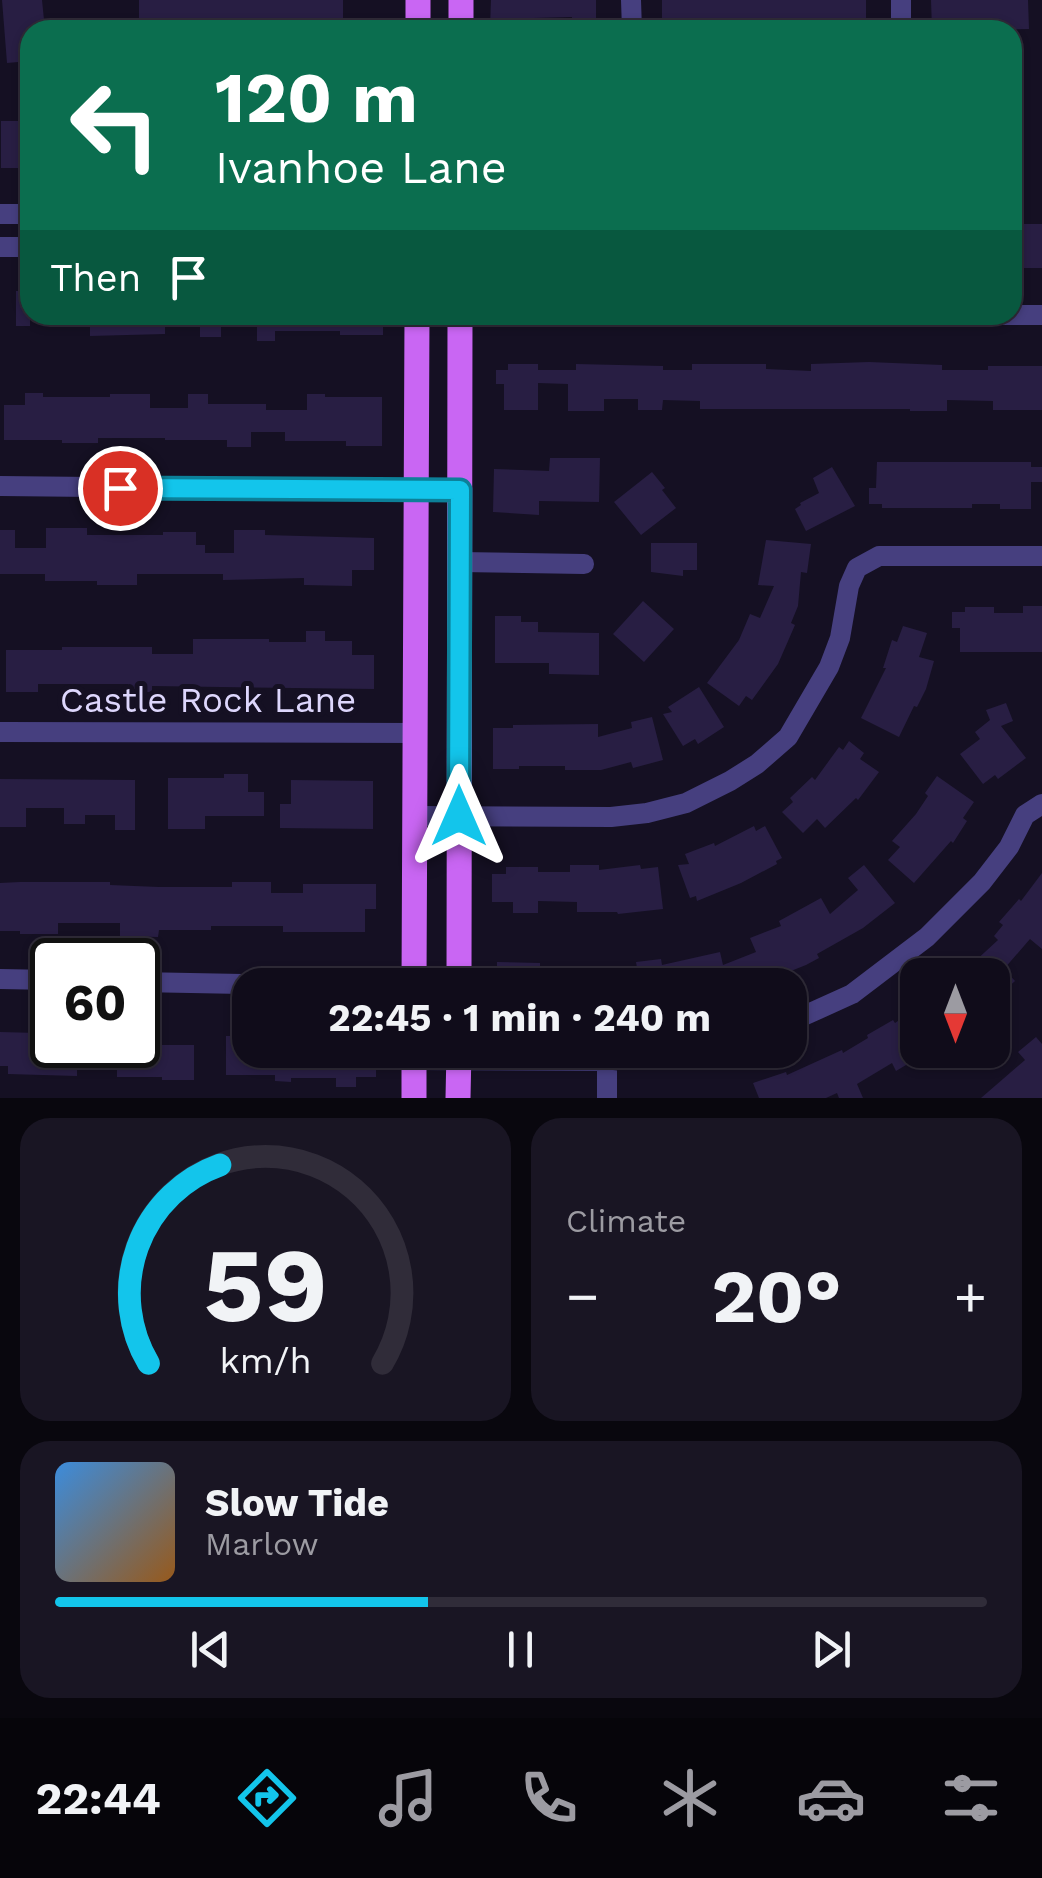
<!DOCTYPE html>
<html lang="en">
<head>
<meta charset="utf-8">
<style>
  :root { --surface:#100c1a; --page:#191523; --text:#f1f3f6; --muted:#9c9ba2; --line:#302c39; --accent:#13c5eb }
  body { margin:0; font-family:"Work Sans",sans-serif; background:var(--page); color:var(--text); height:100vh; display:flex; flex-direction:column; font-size:38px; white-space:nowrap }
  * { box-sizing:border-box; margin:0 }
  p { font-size:32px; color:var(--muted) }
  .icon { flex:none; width:55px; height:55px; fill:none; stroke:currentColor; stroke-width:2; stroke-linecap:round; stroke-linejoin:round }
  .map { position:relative; height:1098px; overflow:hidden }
  .details { display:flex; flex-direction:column; gap:20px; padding:20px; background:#09070e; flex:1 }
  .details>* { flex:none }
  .hud { position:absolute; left:20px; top:20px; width:1002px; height:305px; border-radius:30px; box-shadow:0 2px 8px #0004,0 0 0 2px var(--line); background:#0b6e4f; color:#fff; overflow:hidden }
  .needle { width:65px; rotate:180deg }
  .fabs { position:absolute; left:900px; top:958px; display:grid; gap:20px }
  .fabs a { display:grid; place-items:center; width:110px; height:110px; border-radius:20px; background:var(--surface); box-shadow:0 2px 8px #0004,0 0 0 2px var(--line); font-size:50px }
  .speed { position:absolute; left:30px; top:938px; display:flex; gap:20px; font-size:50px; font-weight:700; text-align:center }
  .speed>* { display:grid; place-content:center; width:130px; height:130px; border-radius:50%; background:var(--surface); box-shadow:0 2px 8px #0004,0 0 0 2px var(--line); line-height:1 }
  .speed .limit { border:5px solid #111; border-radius:15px; background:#fff; color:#111 }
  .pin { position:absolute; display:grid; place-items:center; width:85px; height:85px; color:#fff; margin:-42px; border:5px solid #fff; border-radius:50%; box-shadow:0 2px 10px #0007 }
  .me { position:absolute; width:110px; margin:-55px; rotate:0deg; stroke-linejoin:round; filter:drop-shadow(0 0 8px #0008) }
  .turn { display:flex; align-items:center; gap:35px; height:210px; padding:0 30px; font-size:45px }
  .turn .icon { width:130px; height:130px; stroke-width:2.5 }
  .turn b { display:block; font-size:70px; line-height:85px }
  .then { display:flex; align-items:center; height:95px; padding:0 30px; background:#0003; gap:20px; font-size:38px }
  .big { font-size:75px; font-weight:700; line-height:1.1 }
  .details .tile { flex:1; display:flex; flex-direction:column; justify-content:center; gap:15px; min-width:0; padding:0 35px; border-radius:30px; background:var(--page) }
  .details .dial { align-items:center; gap:0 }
  .dial svg { height:260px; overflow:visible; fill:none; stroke:var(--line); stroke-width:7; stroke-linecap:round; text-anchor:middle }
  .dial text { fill:var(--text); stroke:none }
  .song { display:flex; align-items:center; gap:30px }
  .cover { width:120px; height:120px; border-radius:15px; background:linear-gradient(135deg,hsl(210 70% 55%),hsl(30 70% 35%)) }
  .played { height:10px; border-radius:5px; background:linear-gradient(90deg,var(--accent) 40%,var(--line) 40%) }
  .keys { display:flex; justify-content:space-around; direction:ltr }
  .heat { display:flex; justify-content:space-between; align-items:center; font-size:55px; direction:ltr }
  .details .tiles { flex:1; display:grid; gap:20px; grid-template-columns:1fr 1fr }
  .tile:last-child { grid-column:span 2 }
  .trip { position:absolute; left:232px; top:968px; width:575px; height:100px; border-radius:30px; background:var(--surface); box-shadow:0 2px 8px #0004,0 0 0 2px var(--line); font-weight:700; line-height:100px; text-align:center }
  .dock { display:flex; height:160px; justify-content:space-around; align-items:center; background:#06050a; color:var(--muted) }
  .dock .icon { width:70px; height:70px }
  .dock .current { color:var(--accent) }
  .dock b { font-size:45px; color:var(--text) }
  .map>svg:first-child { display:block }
</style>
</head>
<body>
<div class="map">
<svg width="1042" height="1098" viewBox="0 0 1042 1098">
  <rect width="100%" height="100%" fill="#151023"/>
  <!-- building -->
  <path fill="#281e43" d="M2,0H42L45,30H30V61L7,63Z
    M139,0H343V30H139Z
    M491,0H596V30H572V17L534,18V30L490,28Z
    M662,0H866V30H788V18H759V27H749V30H662Z
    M931,0H1028L1029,29L932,30Z
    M1,121H30V168H1Z
    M1012,224H1042V268H1012Z
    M16,291H30V326H16Z
    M90,315H165V334L90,336Z
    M200,315H221V337H200Z
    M257,315H383V335H340V331H275V341H257Z
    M869,362L942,365V370H988V366H1042V410H993V401L947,400V411H910V409H700V401L663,400L662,410H638V399H604V411H568V384L538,383V410H504V384H496V370H508V364H538V370H576V364L663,366V370H692V364H766V369L811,371V364Z
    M25,393H43V397H110V394H150V408H188V394H208V404H266V410H307V394H325V397H382V446H346V441H285V432H251V447H227V440H165V438H98V443H62V440H4V405H25Z
    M550,458H600L599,502L539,501V515L493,512L494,469L549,471Z
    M877,462H1031V467H1042V482H1031V509H1000V504H972V508H882V504H869V488H876Z
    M832,467L855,506L806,531L795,509L801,505L800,503L819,493L813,478Z
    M652,472L665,488L662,490L676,508L641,535L614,502Z
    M46,528H87V535H163V532H196V545H205V553H234V530H265V535L374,538V570H352V586L304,585V578L223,580V574H137V585H97V581H45V574H0V530H15V548H46Z
    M766,540L811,544L807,573L801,572L798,606L791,623L795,625L778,664L752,700L746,696L739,706L707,683L739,640L750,614L760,618L774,586L758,585Z
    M651,543H697V570H683V576L651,572Z
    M643,601L674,629L644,662L613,634Z
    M1023,606H1042V652H960V628H952V612H965V607H994V613H1023Z
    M495,616H521V622H538V632L599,633V675L549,674V663H495Z
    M903,626L927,633L919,657L934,661L926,689L917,707L914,706L899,737L861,718L886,668H883L892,640L897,642Z
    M306,631H325V641H352V655H374V689L152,686V692H128V684H38V692H6V650H62V647H152V654H193V639H269V642H306Z
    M699,687L724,727L698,744L695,739L683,746L663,714L672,712L668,707Z
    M1006,703L1013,721L1001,726L1026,758L998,779L995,775L983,784L960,754L980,739L975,732L990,720L986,710Z
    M652,717L663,760L633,768L631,762L601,770H565V766H519V769H493V728H513V725L598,724V737L632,728L631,722Z
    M849,741L864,753L860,759L879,772L858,800L856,798L825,828L817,819L803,833L782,812L793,802L790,798L812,777L815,780L839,747L843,750Z
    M224,774H248V792H264V816H205V829H168V778H224Z
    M937,776L974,802L963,818L967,821L953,843L951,841L914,883L888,860L900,847L892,841L916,814L928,796L925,793Z
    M0,779L135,780V830H115V815H85V824H64V808H26V827H0Z
    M291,780L373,781V829L280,828V804H291Z
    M754,826L756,831L765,826L782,858L776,861L777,864L741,883L697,901L696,896L690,898L678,865L689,864L685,854L714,843L715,846Z
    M570,865H599V870L640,865L641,869L658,867L663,909L618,914L617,912H577V902L538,901V913H513V902H492V874H506V867H538V872H570Z
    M864,865L895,903L863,928L817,954L819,958L806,965L756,985H585L586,967L637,968L636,962L661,959L662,965L720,952L723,965L756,952L750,938L781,926L779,921L821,898L830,914L858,890L848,878Z
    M1042,873V949L1030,939L1004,969L1015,981L992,1002V975H960L998,940L994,936L1003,925L999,922L1019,899L1021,901Z
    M20,882H110V885L159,887H232V882H271V893H303V884H376V909H365V932H283V926H211V930H159L158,937L120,936V923H58V934H20V931H0V883Z
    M497,962L540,963V985H497Z
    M918,1007V1035L906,1043L916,1059L896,1071L892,1063L857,1084L863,1098H839L837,1093L826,1098H759L753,1083L786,1072L787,1075L842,1050L843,1053L868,1038L867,1035L893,1020L895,1023Z
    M38,1028H52V1045H194V1080H162V1077H117V1060H77V1076L8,1074V1066H0V1032L38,1033Z
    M226,1036H250V1050H376V1077H356V1087H336V1078H291V1082L275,1081V1075H226Z
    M1036,1037L1042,1044V1098H981L1025,1060L1018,1052Z"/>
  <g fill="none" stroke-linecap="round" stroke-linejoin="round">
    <!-- minor -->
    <path stroke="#463f7f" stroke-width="20" d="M631,0L632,30
      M901,30V0
      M0,214H30
      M0,247H30
      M779,315H1042
      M0,486L460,491
      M460,562L584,564
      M0,732L415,733
      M415,816L611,817L647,813L686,803L730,781L757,764L788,737L829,667L840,638L849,586L857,568L879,556H1042
      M0,979L52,980
      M138,982L292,985
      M790,1022L852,994L927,937L982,882L1009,847L1025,815L1042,804
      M414,1060L607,1061L714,1050
      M607,1061V1098"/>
    <!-- primary -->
    <path stroke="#c966f3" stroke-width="25" d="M418,30V0
      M461,30V0
      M414,985L417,315
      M459,985L460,315
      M414,1098V1050
      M458,1098L459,1050"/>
  </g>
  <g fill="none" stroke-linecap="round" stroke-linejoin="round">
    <defs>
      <path id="route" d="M120,488L460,490L459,816"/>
    </defs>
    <!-- route casing -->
    <use href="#route" stroke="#0c8099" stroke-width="25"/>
    <!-- route -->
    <use href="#route" stroke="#13c5eb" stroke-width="18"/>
  </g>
  <g text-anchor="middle" stroke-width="10" stroke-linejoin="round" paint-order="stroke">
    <!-- street labels -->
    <g font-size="35" fill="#ddd6fc" stroke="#151023">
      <text x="208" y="712">Castle Rock Lane</text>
    </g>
  </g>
</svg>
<div class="fabs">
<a><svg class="needle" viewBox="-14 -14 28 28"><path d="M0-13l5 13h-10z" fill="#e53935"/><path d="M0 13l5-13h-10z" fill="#9c9ba2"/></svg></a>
</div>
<div class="speed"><div class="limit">60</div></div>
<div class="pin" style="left:120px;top:488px;background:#d93025"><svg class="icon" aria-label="arrive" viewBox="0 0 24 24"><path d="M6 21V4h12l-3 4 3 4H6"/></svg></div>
<svg class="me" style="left:459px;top:816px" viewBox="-20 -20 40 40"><path d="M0-17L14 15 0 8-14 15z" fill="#13c5eb" stroke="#fff" stroke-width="4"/></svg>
<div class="trip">22:45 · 1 min · 240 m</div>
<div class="hud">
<div class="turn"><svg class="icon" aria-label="left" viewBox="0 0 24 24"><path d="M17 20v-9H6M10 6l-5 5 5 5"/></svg><div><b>120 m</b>Ivanhoe Lane</div></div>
<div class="then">Then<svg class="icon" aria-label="arrive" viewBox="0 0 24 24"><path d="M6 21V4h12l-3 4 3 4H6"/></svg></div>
</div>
</div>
<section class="details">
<div class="tiles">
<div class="tile dial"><svg viewBox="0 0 100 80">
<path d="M14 69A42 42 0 1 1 86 69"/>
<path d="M14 69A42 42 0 0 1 36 8" stroke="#13c5eb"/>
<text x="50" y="56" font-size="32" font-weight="700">59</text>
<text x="50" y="72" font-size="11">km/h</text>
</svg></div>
<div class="tile"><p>Climate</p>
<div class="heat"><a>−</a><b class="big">20°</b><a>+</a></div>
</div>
<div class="tile">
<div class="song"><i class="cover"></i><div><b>Slow Tide</b><p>Marlow</p></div></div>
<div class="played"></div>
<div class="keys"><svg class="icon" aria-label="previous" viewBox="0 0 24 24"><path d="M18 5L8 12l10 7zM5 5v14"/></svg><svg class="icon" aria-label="pause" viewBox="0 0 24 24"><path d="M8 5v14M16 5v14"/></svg><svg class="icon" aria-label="next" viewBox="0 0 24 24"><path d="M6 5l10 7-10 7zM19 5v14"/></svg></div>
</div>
</div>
</section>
<nav class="dock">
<b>22:44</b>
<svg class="icon current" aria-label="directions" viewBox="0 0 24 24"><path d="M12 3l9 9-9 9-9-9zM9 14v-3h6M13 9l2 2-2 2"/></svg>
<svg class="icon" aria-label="music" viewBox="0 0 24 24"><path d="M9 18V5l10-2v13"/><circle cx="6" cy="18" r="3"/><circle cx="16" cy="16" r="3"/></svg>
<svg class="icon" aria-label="phone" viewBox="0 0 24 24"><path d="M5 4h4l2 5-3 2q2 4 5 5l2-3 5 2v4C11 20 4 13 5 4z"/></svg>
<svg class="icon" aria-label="climate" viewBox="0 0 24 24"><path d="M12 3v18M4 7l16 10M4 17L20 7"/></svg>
<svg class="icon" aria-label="car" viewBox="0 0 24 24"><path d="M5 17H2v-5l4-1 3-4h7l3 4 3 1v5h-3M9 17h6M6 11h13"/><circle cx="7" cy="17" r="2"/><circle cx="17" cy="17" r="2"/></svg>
<svg class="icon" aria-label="filters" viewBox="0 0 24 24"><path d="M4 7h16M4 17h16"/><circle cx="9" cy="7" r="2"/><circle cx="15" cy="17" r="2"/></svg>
</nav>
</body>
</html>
